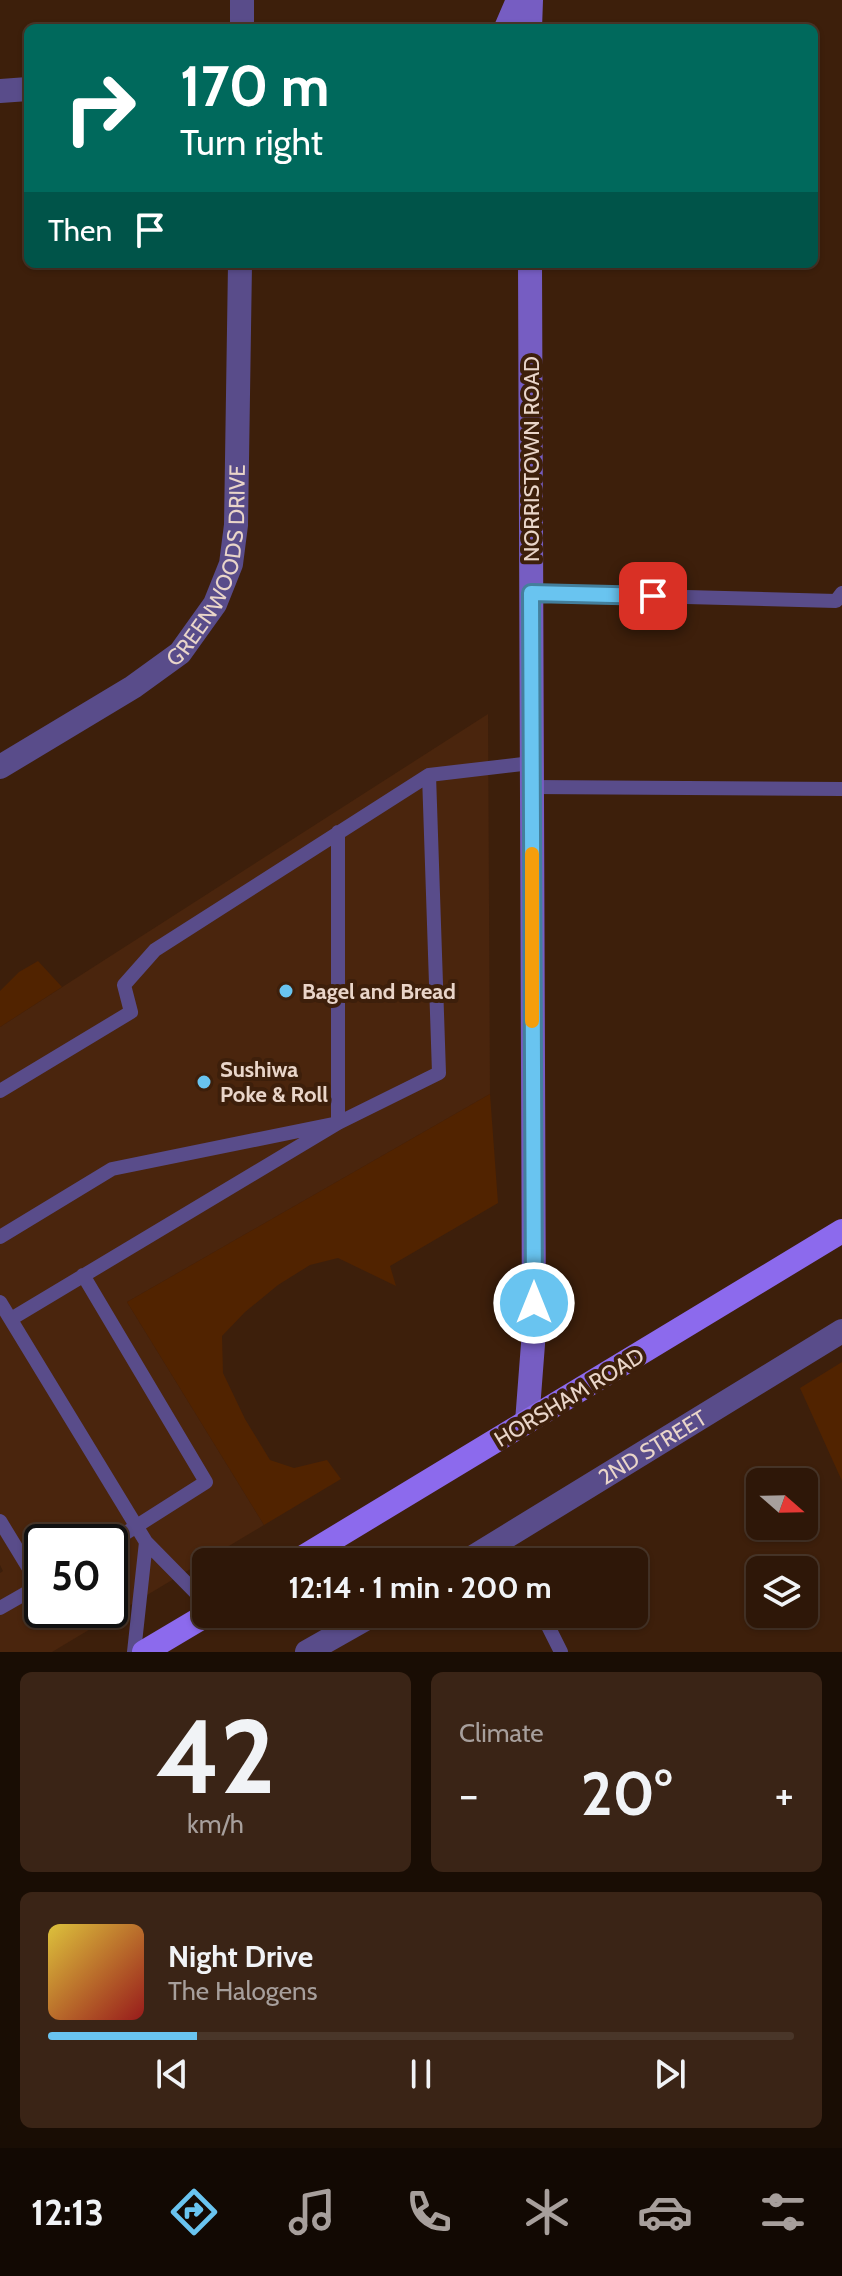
<!DOCTYPE html>
<html lang="en">
<head>
<meta charset="utf-8">
<style>
  :root { --surface:#2e1708; --page:#3a2416; --text:#f1f3f6; --muted:#a79f9c; --line:#493629; --accent:#69c4f0 }
  body { margin:0; font-family:Cabin,sans-serif; background:var(--page); color:var(--text); height:100vh; display:flex; flex-direction:column; font-size:30px; white-space:nowrap }
  * { box-sizing:border-box; margin:0 }
  p { font-size:26px; color:var(--muted) }
  .icon { flex:none; width:44px; height:44px; fill:none; stroke:currentColor; stroke-width:2; stroke-linecap:round; stroke-linejoin:round }
  .map { position:relative; height:1652px; overflow:hidden }
  .drawer { display:flex; flex-direction:column; gap:20px; padding:20px; background:#190d04; flex:1 }
  .drawer>* { flex:none }
  .hud { position:absolute; left:24px; top:24px; width:794px; height:244px; border-radius:12px; box-shadow:0 2px 6px #0004,0 0 0 2px var(--line); background:#00695c; color:#fff; overflow:hidden }
  .needle { width:52px; rotate:110deg }
  .tools { position:absolute; left:746px; top:1468px; display:grid; gap:16px }
  .tools a { display:grid; place-items:center; width:72px; height:72px; border-radius:12px; background:var(--surface); box-shadow:0 2px 6px #0004,0 0 0 2px var(--line); font-size:40px }
  .speed { position:absolute; left:24px; top:1524px; display:flex; gap:16px; font-size:40px; font-weight:700; text-align:center }
  .speed>* { display:grid; place-content:center; width:104px; height:104px; border-radius:50%; background:var(--surface); box-shadow:0 2px 6px #0004,0 0 0 2px var(--line); line-height:1 }
  .speed .limit { border:4px solid #111; border-radius:12px; background:#fff; color:#111 }
  .pin { position:absolute; display:grid; place-items:center; width:68px; height:68px; color:#fff; margin:-34px; border-radius:16px; box-shadow:0 4px 12px #0006 }
  .me { position:absolute; width:88px; margin:-44px; rotate:0deg; stroke-linejoin:round; filter:drop-shadow(0 0 6px #0008) }
  .turn { display:flex; align-items:center; gap:28px; height:168px; padding:0 24px; font-size:36px }
  .turn .icon { width:104px; height:104px; stroke-width:2.5 }
  .turn b { display:block; font-size:56px; line-height:68px }
  .then { display:flex; align-items:center; height:76px; padding:0 24px; background:#0003; gap:16px; font-size:30px }
  .big { font-size:60px; font-weight:700; line-height:1.1 }
  .drawer .widget { flex:1; display:flex; flex-direction:column; justify-content:center; gap:12px; min-width:0; padding:0 28px; border-radius:12px; background:var(--page) }
  .drawer .dial { align-items:center; gap:0 }
  .dial b { font-size:104px; line-height:1 }
  .song { display:flex; align-items:center; gap:24px }
  .cover { width:96px; height:96px; border-radius:12px; background:linear-gradient(135deg,hsl(50 70% 55%),hsl(0 70% 35%)) }
  .played { height:8px; border-radius:4px; background:linear-gradient(90deg,var(--accent) 20%,var(--line) 20%) }
  .keys { display:flex; justify-content:space-around; direction:ltr }
  .heat { display:flex; justify-content:space-between; align-items:center; font-size:44px; direction:ltr }
  .drawer .tiles { flex:1; display:grid; gap:20px; grid-template-columns:1fr 1fr }
  .widget:last-child { grid-column:span 2 }
  .trip { position:absolute; left:192px; top:1548px; width:456px; height:80px; border-radius:12px; background:var(--surface); box-shadow:0 2px 6px #0004,0 0 0 2px var(--line); font-weight:700; line-height:80px; text-align:center }
  .tabs { display:flex; height:128px; justify-content:space-around; align-items:center; background:#120903; color:var(--muted) }
  .tabs .icon { width:56px; height:56px }
  .tabs .current { color:var(--accent) }
  .tabs b { font-size:36px; color:var(--text) }
  .map>svg:first-child { display:block }
</style>
</head>
<body>
<div class="map">
<svg width="842" height="1652" viewBox="0 0 842 1652">
  <rect width="100%" height="100%" fill="#3d1f0b"/>
  <!-- built -->
  <path fill="#4a250d" fill-rule="evenodd" d="M488,714L490,1094L127,1302L264,1525L52,1652H0V1573L3,1571L0,1565V1027ZM42,1542H110V1610H42Z"/>
  <!-- green -->
  <path fill="#512300" d="M38,961L62,987L0,1027V991L19,972Z
    M490,1094L498,1203L390,1266L396,1286L338,1258L310,1265L278,1285L245,1312L222,1336L223,1373L245,1419L270,1460L294,1468L327,1460L341,1479L264,1525L127,1302Z
    M842,1362V1481L800,1388Z"/>
  <g fill="none" stroke-linecap="round" stroke-linejoin="round">
    <!-- lane -->
    <path stroke="#594c8a" stroke-width="14" d="M531,593L836,601L842,593
      M531,787L842,789
      M0,1091L131,1012L124,985L155,950L429,775L531,763
      M0,1237L112,1169L338,1123V832
      M83,1275L206,1482L110,1543
      M0,1302L146,1542L206,1603
      M11,1319L338,1123L439,1073L429,775
      M0,1521L39,1585
      M503,1540L515,1562
      M0,1608L42,1584
      M542,1614L561,1652
      M134,1652L146,1542"/>
    <!-- street -->
    <g stroke="#594c8a" stroke-width="24">
      <path d="M242,28V0"/>
      <path d="M0,91L28,89"/>
      <path id="s1" d="M0,767L133,687L180,653L215,604L231,564L236,525L240,264"/>
      <path id="s2" d="M465,1562L842,1331"/>
      <path d="M307,1652L374,1614"/>
    </g>
    <!-- secondary -->
    <path stroke="#765dc2" stroke-width="24" d="M506,28L518,0
      M530,28L531,0
      M527,1422L534,1331L530,264"/>
    <!-- primary -->
    <path stroke="#8c6aed" stroke-width="24" d="M295,1562L842,1231
      M144,1652L208,1614"/>
  </g>
  <g fill="none" stroke-linecap="round" stroke-linejoin="round">
    <defs>
      <path id="route" d="M534,1303L531,593L653,596"/>
    </defs>
    <!-- route casing -->
    <use href="#route" stroke="#447f9c" stroke-width="20"/>
    <!-- route -->
    <use href="#route" stroke="#69c4f0" stroke-width="14"/>
    <!-- slow -->
    <path stroke="#f59e0b" stroke-width="14" d="M532,854V1021"/>
  </g>
  <!-- markers -->
  <g fill="#69c4f0" stroke="#3d1f0b" stroke-width="3">
    <circle cx="286" cy="991" r="8"/>
    <circle cx="204" cy="1082" r="8"/>
  </g>
  <g text-anchor="middle" stroke-width="8" stroke-linejoin="round" paint-order="stroke">
    <!-- street labels -->
    <g font-size="22" fill="#e9d5c9" stroke="#3d1f0b">
      <text transform="translate(531 459) rotate(-90)" y="8">NORRISTOWN ROAD</text>
      <text dy="8" stroke="none"><textPath href="#s1" startOffset="308">GREENWOODS DRIVE</textPath></text>
      <text transform="translate(569 1397) rotate(-31)" y="8">HORSHAM ROAD</text>
      <text dy="8" stroke="none"><textPath href="#s2" startOffset="220">2ND STREET</textPath></text>
    </g>
    <!-- poi labels -->
    <g font-size="22" font-weight="bold" fill="#e9d5c9" stroke="#3d1f0b" text-anchor="start">
      <text x="302" y="999">Bagel and Bread</text>
      <text x="220" y="1077">Sushiwa<tspan x="220" dy="25">Poke &amp; Roll</tspan></text>
    </g>
  </g>
</svg>
<div class="tools">
<a><svg class="needle" viewBox="-14 -14 28 28"><path d="M0-13l5 13h-10z" fill="#e53935"/><path d="M0 13l5-13h-10z" fill="#a79f9c"/></svg></a>
<a><svg class="icon" aria-label="layers" viewBox="0 0 24 24"><path d="M12 4l9 5-9 5-9-5zM3 14l9 5 9-5"/></svg></a>
</div>
<div class="speed"><div class="limit">50</div></div>
<div class="pin" style="left:653px;top:596px;background:#d93025"><svg class="icon" aria-label="arrive" viewBox="0 0 24 24"><path d="M6 21V4h12l-3 4 3 4H6"/></svg></div>
<svg class="me" style="left:534px;top:1303px" viewBox="-20 -20 40 40"><circle r="17" fill="#69c4f0" stroke="#fff" stroke-width="3"/><path d="M0-11L8 9 0 5-8 9z" fill="#fff"/></svg>
<div class="trip">12:14 · 1 min · 200 m</div>
<div class="hud">
<div class="turn"><svg class="icon" aria-label="right" viewBox="0 0 24 24"><path d="M7 20v-9h11M14 6l5 5-5 5"/></svg><div><b>170 m</b>Turn right</div></div>
<div class="then">Then<svg class="icon" aria-label="arrive" viewBox="0 0 24 24"><path d="M6 21V4h12l-3 4 3 4H6"/></svg></div>
</div>
</div>
<section class="drawer">
<div class="tiles">
<div class="widget dial"><b>42</b><p>km/h</p></div>
<div class="widget"><p>Climate</p>
<div class="heat"><a>−</a><b class="big">20°</b><a>+</a></div>
</div>
<div class="widget">
<div class="song"><i class="cover"></i><div><b>Night Drive</b><p>The Halogens</p></div></div>
<div class="played"></div>
<div class="keys"><svg class="icon" aria-label="previous" viewBox="0 0 24 24"><path d="M18 5L8 12l10 7zM5 5v14"/></svg><svg class="icon" aria-label="pause" viewBox="0 0 24 24"><path d="M8 5v14M16 5v14"/></svg><svg class="icon" aria-label="next" viewBox="0 0 24 24"><path d="M6 5l10 7-10 7zM19 5v14"/></svg></div>
</div>
</div>
</section>
<nav class="tabs">
<b>12:13</b>
<svg class="icon current" aria-label="directions" viewBox="0 0 24 24"><path d="M12 3l9 9-9 9-9-9zM9 14v-3h6M13 9l2 2-2 2"/></svg>
<svg class="icon" aria-label="music" viewBox="0 0 24 24"><path d="M9 18V5l10-2v13"/><circle cx="6" cy="18" r="3"/><circle cx="16" cy="16" r="3"/></svg>
<svg class="icon" aria-label="phone" viewBox="0 0 24 24"><path d="M5 4h4l2 5-3 2q2 4 5 5l2-3 5 2v4C11 20 4 13 5 4z"/></svg>
<svg class="icon" aria-label="climate" viewBox="0 0 24 24"><path d="M12 3v18M4 7l16 10M4 17L20 7"/></svg>
<svg class="icon" aria-label="car" viewBox="0 0 24 24"><path d="M5 17H2v-5l4-1 3-4h7l3 4 3 1v5h-3M9 17h6M6 11h13"/><circle cx="7" cy="17" r="2"/><circle cx="17" cy="17" r="2"/></svg>
<svg class="icon" aria-label="filters" viewBox="0 0 24 24"><path d="M4 7h16M4 17h16"/><circle cx="9" cy="7" r="2"/><circle cx="15" cy="17" r="2"/></svg>
</nav>
</body>
</html>
